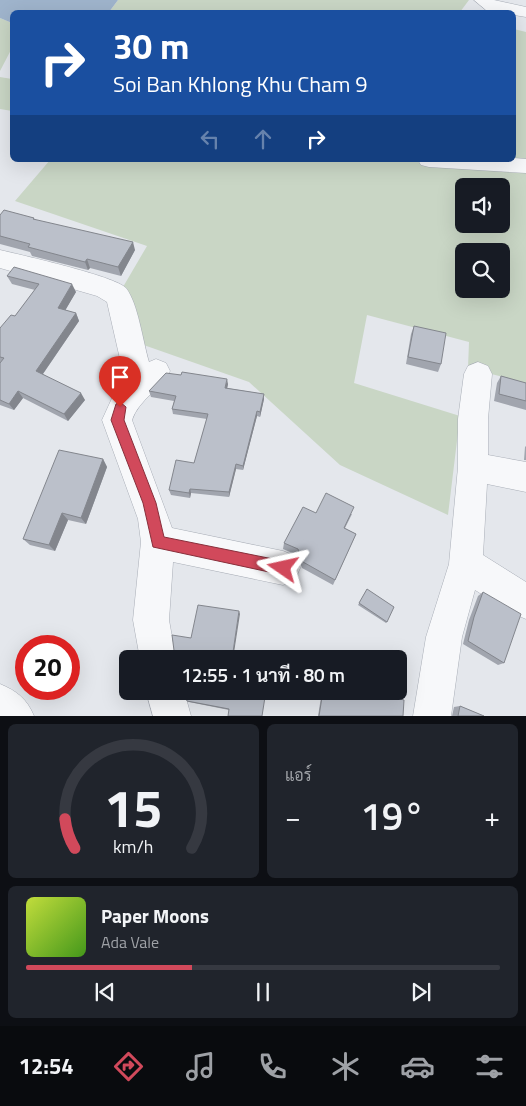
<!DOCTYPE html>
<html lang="th">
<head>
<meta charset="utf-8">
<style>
  :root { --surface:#171b24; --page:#20242c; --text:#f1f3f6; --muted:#9ea1a6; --line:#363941; --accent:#d1495b }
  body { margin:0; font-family:"Titillium Web",Sarabun,sans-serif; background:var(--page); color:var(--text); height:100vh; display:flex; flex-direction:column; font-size:19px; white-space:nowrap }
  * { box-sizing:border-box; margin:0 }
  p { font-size:16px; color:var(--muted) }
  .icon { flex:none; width:28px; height:28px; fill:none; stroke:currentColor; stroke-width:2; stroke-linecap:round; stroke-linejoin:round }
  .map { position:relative; height:716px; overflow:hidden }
  .panel { display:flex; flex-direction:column; gap:8px; padding:8px; background:#0d0f14; flex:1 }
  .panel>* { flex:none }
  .guide { position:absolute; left:10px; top:10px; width:506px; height:152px; border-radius:8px; box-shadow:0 5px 20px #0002; background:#1a4fa0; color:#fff; overflow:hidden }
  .buttons { position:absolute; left:455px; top:178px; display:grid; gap:10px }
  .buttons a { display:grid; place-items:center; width:55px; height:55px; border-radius:8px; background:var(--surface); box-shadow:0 5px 20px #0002; font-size:25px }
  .speed { position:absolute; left:15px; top:635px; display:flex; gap:10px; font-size:25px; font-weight:700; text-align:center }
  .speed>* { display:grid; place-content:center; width:65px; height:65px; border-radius:50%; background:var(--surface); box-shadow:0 5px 20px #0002; line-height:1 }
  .speed .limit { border:8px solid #d22; background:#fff; color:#111 }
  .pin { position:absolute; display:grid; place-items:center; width:42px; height:42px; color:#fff; margin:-51px -21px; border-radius:50% 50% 50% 0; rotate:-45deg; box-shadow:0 0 5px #0007 }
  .pin .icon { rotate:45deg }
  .me { position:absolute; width:55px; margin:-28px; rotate:281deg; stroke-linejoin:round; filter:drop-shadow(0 0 4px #0008) }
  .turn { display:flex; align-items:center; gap:18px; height:105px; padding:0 20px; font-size:22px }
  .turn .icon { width:65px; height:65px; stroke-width:2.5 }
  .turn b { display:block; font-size:35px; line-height:42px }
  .lanes { display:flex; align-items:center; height:48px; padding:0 20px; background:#0003; justify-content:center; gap:25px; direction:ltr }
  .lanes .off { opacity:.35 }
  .big { font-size:38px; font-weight:600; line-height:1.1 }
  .panel .widget { flex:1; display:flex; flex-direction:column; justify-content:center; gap:8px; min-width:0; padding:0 18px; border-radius:8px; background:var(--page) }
  .panel .dial { align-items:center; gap:0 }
  .dial svg { height:130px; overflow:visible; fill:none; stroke:var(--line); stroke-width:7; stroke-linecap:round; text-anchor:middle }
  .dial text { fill:var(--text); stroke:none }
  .song { display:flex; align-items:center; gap:15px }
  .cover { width:60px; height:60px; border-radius:8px; background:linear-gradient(135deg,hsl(70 70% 55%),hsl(100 70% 35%)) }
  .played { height:5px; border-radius:2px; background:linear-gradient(90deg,var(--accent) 35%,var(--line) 35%) }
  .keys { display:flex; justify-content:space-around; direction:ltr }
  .heat { display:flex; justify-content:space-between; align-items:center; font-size:28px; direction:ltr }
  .panel .tiles { flex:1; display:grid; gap:8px; grid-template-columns:1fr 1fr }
  .widget:last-child { grid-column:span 2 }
  .trip { position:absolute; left:119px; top:650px; width:288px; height:50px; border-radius:8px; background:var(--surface); box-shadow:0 5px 20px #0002; font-weight:600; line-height:50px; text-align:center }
  .tabs { display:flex; height:80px; justify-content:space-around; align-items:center; background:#090b0e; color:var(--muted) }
  .tabs .icon { width:35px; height:35px }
  .tabs .on { color:var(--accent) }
  .tabs b { font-size:22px; color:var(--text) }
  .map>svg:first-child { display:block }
</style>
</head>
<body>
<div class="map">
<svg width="526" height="716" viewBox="0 0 526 716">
  <rect width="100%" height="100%" fill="#e4e7ec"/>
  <!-- green -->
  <path fill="#c9d6c5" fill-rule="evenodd" d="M118,0H469L460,12H109Z
    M0,18L12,23V48L0,71Z
    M514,29L526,32V383L468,368L469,342L367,315L354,383L460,416L448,515L340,465L249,382L138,343L123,287L147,246L15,201L50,160H514ZM464,186H501V224H464ZM464,251H501V289H464Z
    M0,77L12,79V111L0,109Z"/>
  <!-- water -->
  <path fill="#9fb4cc" d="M0,0H118L109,12H12V23L0,18Z"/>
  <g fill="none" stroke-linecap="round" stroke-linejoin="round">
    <defs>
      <path id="minor" d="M474,0H494L526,7V17L514,15V12L486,10Z
        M514,158L526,159V173L429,167L421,165L418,160H514Z
        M0,250C21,255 115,276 126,288C138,303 143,342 149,362L156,359L166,363L170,371C161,390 139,399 132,420L172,528L283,551L295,556L300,568L295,580L283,585L173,562L169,620L176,659H140L133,620L141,542L138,519L102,420L113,396L125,381L107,302L97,296L0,268Z
        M478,362L488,366L492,374L488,419V455L526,462V492L487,484L483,555L526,582V619L514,614L475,590L462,637L451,716H413L426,637L449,564L458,467V419L464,374L468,366Z
        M0,684C17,691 27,699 34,716H0Z
        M146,691H184L191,716H153Z"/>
    </defs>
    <!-- minor casing -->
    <use href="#minor" stroke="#a9aeb7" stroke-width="1"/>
    <!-- minor -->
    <use href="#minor" fill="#f7f8fa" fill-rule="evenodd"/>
  </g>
  <!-- wall -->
  <path fill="#a1a5ae" d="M0,215L34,218L35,220L135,250L121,276L90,268L88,270L32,256L30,252L0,244Z
    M7,276L76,292L65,310L76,313L79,321L43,374L85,400L68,421L23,398L14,410L0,405V328L15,316L35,290L12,284Z
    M414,326L441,364L438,372L406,364L411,334Z
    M501,376L526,383V410L494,401L497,383Z
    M228,384L227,388L264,394V399L260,417L257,416L243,470L236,469L229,497L191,493L190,498L171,495L169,490L194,463L207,419L173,414L172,409L174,401L151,397L149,391Z
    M526,446V460H524L525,447Z
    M103,459L107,467L86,524L68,520L55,551L30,545L23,539Z
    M316,513L352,514L345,528L356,534L333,585L302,568L297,555L283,549L284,543Z
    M367,589L387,622L386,623L358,605Z
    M483,592L504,663L498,665L463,644L469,620L478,596Z
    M235,691L229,710L189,702L187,701Z
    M322,691H370L403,716H318Z
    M460,706L484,716H452L454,707Z"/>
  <!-- shaded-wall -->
  <path fill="#83868d" d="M133,242L135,250L121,276L118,267Z
    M87,259L90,268L88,270L85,262Z
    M72,284L76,292L62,316L58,308Z
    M76,313L79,321L40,378L36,371Z
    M227,379L228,384L226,394L225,388Z
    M18,391L23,398L14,410L9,404Z
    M81,393L85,400L68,421L64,414Z
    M264,394V399L260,417V412Z
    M257,411V416L243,470V466Z
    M103,459L107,467L86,524L81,518Z
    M236,464V469L229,497V492Z
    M190,489L191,493L190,498L189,493Z
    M62,513L68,520L55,551L49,545Z
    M239,611L240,614L233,659H232Z"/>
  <!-- building -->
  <path fill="#bbc0ca" stroke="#83868d" d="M4,210L34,218L33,219L133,242L118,267L87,259L85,262L28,247L30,244L0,236V215Z
    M14,267L72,284L58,308L76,313L36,371L81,393L64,414L18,391L9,404L0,400V363L4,358L0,357V328L11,315L15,316L39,284L7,276Z
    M414,326L446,333L441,364L408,357Z
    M182,372L227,379L225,388L264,394L260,412L257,411L243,466L236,464L229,492L190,489L189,493L169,490L176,460L194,463L208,414L172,409L176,396L149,391L166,373L181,375Z
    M501,376L526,383V401L499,394Z
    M59,450L103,459L81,518L62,513L49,545L23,539Z
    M326,493L354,507L344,528L356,534L335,580L303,562L298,549L284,543L303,507L316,513Z
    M367,589L394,607L387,622L359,603Z
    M483,592L521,614L504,663L468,641L474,617Z
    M198,605L239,611L232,659H165L175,658L172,635L191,638Z
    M184,691H235L265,697L262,716H228L229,709L187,701Z
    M323,691H370L404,700L403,716H319Z
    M460,706L484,716H458Z"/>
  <!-- route -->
  <path fill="#d1495b" stroke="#882f3b" d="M120,402L126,407L124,420L156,503L164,537L283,561L288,563L290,568L288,573L283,575L153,547L143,503L111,420L116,404Z"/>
</svg>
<div class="buttons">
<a><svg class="icon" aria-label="sound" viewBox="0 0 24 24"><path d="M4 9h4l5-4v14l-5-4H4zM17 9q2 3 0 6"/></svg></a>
<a><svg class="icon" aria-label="search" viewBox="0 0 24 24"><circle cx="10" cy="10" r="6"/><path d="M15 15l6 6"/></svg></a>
</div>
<div class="speed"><div class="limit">20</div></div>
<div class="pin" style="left:120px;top:407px;background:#d93025"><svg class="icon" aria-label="arrive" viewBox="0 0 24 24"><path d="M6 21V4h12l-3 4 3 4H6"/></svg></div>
<svg class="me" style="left:283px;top:568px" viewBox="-20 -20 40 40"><path d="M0-17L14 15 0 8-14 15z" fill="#d1495b" stroke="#fff" stroke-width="4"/></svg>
<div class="trip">12:55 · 1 นาที · 80 m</div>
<div class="guide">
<div class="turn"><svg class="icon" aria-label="right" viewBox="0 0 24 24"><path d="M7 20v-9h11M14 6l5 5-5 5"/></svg><div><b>30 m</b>Soi Ban Khlong Khu Cham 9</div></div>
<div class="lanes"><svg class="icon off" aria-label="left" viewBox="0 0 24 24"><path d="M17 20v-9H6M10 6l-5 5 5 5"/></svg><svg class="icon off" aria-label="ahead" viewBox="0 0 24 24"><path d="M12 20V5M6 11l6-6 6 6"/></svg><svg class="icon" aria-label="right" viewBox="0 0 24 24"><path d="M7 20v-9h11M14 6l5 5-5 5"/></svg></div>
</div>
</div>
<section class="panel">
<div class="tiles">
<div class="widget dial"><svg viewBox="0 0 100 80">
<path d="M14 69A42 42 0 1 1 86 69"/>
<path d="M14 69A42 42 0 0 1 8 51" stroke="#d1495b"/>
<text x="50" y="56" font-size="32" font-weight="700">15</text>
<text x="50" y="72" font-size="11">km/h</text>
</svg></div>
<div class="widget"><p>แอร์</p>
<div class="heat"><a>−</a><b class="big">19°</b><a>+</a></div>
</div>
<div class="widget">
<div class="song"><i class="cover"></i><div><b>Paper Moons</b><p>Ada Vale</p></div></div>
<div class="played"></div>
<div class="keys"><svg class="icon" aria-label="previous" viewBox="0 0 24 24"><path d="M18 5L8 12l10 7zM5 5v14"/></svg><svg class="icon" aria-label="pause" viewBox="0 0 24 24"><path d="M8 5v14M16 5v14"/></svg><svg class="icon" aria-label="next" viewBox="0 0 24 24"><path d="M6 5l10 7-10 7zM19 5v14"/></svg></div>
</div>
</div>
</section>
<nav class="tabs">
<b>12:54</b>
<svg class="icon on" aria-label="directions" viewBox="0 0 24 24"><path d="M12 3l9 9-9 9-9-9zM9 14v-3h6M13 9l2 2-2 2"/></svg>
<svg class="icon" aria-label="music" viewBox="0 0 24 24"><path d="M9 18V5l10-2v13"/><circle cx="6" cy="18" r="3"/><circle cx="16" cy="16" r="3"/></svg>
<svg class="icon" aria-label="phone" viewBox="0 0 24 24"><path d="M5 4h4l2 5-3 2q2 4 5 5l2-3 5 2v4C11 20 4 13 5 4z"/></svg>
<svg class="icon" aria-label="climate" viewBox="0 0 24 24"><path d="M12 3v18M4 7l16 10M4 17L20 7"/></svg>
<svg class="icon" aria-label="car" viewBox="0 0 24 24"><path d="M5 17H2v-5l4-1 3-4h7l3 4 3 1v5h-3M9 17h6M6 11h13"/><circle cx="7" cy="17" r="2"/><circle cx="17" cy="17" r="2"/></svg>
<svg class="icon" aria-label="filters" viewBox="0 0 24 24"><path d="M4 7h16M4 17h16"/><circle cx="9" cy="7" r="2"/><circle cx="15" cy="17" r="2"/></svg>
</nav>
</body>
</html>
